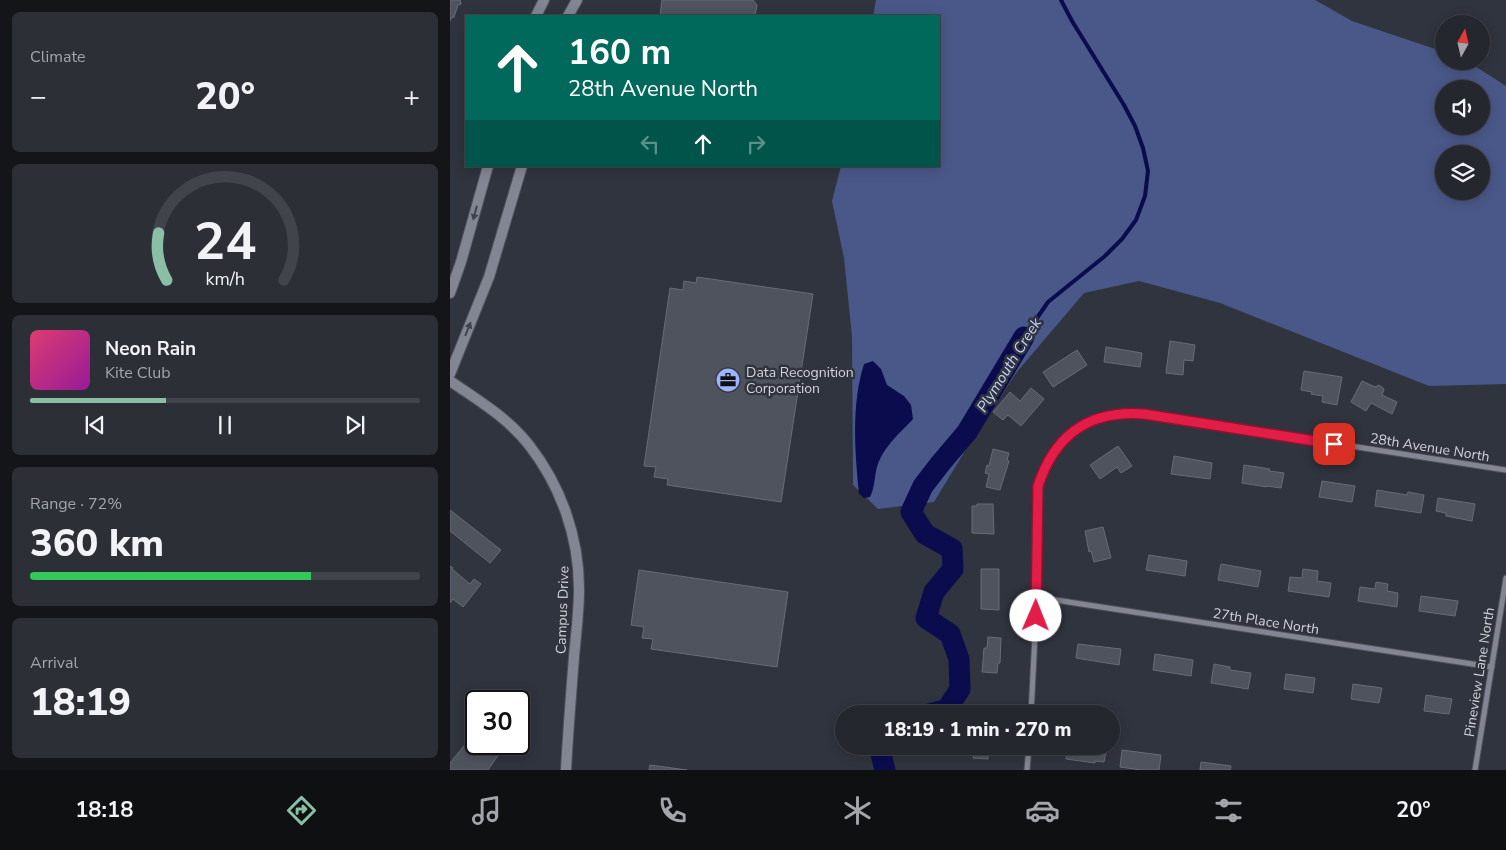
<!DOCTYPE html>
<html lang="en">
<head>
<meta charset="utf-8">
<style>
  :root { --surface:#24272e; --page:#2c2f36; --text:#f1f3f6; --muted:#a3a5aa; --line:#41444a; --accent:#8abfa5 }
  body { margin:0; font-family:"Nunito Sans",sans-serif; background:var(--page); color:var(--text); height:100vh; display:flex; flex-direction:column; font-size:19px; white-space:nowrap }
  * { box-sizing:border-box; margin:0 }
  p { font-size:16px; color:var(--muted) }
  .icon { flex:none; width:28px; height:28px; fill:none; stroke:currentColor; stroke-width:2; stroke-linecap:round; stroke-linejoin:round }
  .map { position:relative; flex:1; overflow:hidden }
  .side { display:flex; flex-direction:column; gap:12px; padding:12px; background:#141519; width:450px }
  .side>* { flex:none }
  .hud { position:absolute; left:15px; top:15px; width:475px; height:152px; border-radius:0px; box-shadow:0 2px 12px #0003,0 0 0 1px var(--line); background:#00695c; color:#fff; overflow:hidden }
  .needle { width:32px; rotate:8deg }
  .controls { position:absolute; left:985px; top:15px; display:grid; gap:10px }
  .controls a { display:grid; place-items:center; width:55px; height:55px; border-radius:50%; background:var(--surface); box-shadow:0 2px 12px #0003,0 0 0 1px var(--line); font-size:25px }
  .speed { position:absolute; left:15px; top:690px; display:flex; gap:10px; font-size:25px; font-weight:700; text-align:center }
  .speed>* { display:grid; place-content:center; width:65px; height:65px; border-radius:50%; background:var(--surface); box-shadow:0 2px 12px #0003,0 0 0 1px var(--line); line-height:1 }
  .speed .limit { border:2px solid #111; border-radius:8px; background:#fff; color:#111 }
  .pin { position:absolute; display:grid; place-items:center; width:42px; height:42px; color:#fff; margin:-21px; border-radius:10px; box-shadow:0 2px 8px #0006 }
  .me { position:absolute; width:55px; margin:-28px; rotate:1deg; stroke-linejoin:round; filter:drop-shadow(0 0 4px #0008) }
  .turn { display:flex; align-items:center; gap:18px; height:105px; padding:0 20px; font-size:22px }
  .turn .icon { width:65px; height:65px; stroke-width:2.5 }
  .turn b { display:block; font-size:35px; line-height:42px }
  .lanes { display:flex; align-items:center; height:48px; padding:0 20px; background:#0003; justify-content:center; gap:25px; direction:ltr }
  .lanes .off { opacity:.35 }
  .big { font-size:38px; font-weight:800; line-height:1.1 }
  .side .card { flex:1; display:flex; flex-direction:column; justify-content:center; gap:8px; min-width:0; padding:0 18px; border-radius:8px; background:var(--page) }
  .side .dial { align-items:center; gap:0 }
  .dial svg { height:130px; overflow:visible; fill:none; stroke:var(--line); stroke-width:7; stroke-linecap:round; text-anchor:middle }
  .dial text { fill:var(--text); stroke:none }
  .song { display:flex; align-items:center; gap:15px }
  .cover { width:60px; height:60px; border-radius:8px; background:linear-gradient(135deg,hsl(340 70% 55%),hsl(300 70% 35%)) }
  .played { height:5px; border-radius:2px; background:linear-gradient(90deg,var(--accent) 35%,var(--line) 35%) }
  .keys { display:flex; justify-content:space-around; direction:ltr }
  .heat { display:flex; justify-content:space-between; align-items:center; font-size:28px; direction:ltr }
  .charge { height:8px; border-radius:4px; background:linear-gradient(90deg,#34c759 72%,var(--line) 0) }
  .trip { position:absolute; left:385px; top:705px; width:285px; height:50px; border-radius:25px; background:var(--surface); box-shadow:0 2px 12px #0003,0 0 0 1px var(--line); font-weight:800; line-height:50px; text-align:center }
  .dock { display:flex; height:80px; justify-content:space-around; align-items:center; background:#0e1012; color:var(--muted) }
  .dock .icon { width:35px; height:35px }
  .dock .selected { color:var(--accent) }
  .dock b { font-size:22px; color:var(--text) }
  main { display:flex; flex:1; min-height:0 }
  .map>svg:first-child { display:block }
</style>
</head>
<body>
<main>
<section class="side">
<div class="card"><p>Climate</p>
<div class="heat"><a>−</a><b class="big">20°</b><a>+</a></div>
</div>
<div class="card dial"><svg viewBox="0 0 100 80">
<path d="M14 69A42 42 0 1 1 86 69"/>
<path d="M14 69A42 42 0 0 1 9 40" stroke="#8abfa5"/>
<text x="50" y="56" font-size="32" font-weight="700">24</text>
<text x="50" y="72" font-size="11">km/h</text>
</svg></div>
<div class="card">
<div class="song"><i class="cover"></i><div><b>Neon Rain</b><p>Kite Club</p></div></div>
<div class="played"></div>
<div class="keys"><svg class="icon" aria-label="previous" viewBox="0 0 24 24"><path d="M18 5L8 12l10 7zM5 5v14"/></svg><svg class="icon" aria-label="pause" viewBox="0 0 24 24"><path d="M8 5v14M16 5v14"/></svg><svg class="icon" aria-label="next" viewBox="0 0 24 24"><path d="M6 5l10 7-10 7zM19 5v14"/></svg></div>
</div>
<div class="card"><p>Range · 72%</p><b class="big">360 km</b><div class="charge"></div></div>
<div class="card"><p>Arrival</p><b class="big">18:19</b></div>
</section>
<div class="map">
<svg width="1056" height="770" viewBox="0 0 1056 770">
  <rect width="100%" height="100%" fill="#30343e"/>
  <!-- green -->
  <path fill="#4a5889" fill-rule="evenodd" d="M426,0H865L902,21L994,52V61H1017L1056,86V384L979,386L770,303L689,281L634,293L566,373L518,446L484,502L428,509L403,485L402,336L394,258L382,201L391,166H489V16H423ZM994,89H1031V126H994ZM994,154H1031V191H994Z"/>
  <!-- water -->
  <path fill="#0a0c4d" d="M423,361L431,369L437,385L454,396L461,405L463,419C450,433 433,447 427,467C424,478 425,487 420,497L414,498L409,494C405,452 401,405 414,364Z"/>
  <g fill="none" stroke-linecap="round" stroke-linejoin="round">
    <!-- stream -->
    <path stroke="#0a0c4d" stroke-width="4" d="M574,337L598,302L655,256L672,239L686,220L695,196L698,171L693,148L685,126L674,105L622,21L611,0"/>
    <!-- river -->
    <path stroke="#0a0c4d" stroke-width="21" d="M479,714L497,709L510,689L509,659L500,634L476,618L484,592L503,569L502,549L475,534L461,512L473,486L490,464L517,432L574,337
      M429,746L435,770"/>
  </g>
  <!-- building -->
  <path fill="#4f535e" stroke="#686c78" d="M0,0H10L11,3V4L8,5L4,17L1,18L0,21Z
    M212,0H303L307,5L305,16H210Z
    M247,277L363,294L331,502L217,485L218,479L204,477L206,467L194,466L220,288L233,290L234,281L246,283Z
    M720,341L745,345L743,361L734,360L733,375L716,373Z
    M656,347L692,353L690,367L654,362Z
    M627,350L637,365L603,387L593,372Z
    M854,371L892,377L887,405L872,402L873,396L861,394L862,392L851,390Z
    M912,381L925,387L929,385L933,388L934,390L932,395L947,402L942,414L921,403L916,411L901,402Z
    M581,388L594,399L571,426L558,415L553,420L543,412L560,392L570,401Z
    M668,446L682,466L671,473L667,467L650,479L640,465Z
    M543,449L559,453L557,460L559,461L550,490L536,487L539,474L535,473L537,465L539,466Z
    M724,456L762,463L760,479L721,474Z
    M794,465L820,469L819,471L834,473L831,488L817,486V487L792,483Z
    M872,481L905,486L902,502L869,497Z
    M927,490L957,495L958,492L974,495L971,513L925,506Z
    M988,498L1025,504L1022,521L996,516V513L986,511Z
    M527,504H543L544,534L522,533V506H527Z
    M0,510L51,550L40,563L0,531Z
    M653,527L661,558L644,562L641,551L639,552L635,531Z
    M699,555L737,561L735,576L696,570Z
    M771,564L811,571L808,587L768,580Z
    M0,566L3,568L2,569L20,584L24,579L31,584L13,607L3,599L0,603Z
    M531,569H549V610L531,609Z
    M853,569L868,571L867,581L881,583L879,597L838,591L840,577L852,578Z
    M189,570L338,592L327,667L201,649L203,639L192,638L194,627L181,625Z
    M926,582L938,584L937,591L948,593L947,607L908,601L910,587L925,589Z
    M971,596L1008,601L1005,616L969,611Z
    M538,637L551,638L550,663H548L547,673L532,672L534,648H537Z
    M628,644L671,649L669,665L626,658Z
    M705,654L743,660L741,676L703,670Z
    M764,664L780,667V670L801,673L798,689L761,683Z
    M836,674L865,678L863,693L834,689Z
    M903,684L932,688L929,703L901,699Z
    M976,695L1002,699L999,714L974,711Z
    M26,731V744H56L38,770H0V763Z
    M524,746H538V759L523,758Z
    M618,746L657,747L654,762L645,761V763L616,759Z
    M672,750L711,755L709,770H691L670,767Z
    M751,762L781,766L780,770H750Z
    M200,765L237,770H199Z"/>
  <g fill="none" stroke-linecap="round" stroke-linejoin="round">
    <defs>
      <path id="street" d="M586,597L1042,667
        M581,714L586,616L588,486C605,434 639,410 694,414L1056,470
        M577,770L579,746
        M1025,770L1056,578"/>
      <path id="secondary" d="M86,16L94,0
        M118,16L127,0
        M0,293L11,262L38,166
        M0,374L39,277L72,166
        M0,381C28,400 58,418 79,445C111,486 129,537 129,589C129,611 126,634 124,657C121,695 118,732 116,770"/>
    </defs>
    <!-- street casing -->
    <use href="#street" stroke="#50525b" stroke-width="7"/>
    <!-- secondary casing -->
    <use href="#secondary" stroke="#50525b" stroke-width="12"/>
    <!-- street -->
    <use href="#street" stroke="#828692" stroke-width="5"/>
    <!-- secondary -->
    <use href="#secondary" stroke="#828692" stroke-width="10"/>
  </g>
  <!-- one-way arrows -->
  <defs><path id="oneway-solid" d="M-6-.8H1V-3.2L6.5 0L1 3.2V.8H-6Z" transform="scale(1.25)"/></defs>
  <g fill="#40444f">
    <use href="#oneway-solid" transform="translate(25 213) rotate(105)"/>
    <use href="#oneway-solid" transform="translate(18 329) rotate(-68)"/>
  </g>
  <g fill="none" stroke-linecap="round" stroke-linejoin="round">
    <defs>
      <path id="route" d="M586,616L588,486C605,434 639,410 694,414L884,444"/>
    </defs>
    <!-- route casing -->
    <use href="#route" stroke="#92132f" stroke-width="12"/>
    <!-- route -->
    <use href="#route" stroke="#e11d48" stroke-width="9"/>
  </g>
  <!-- icons -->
  <defs>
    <symbol id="office-disc" viewBox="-11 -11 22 22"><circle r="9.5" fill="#9db4fd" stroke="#30343e"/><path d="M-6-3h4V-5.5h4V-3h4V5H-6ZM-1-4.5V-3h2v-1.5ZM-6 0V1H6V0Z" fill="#111"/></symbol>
  </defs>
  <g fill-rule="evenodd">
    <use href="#office-disc" x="264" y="366" width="28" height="28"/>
  </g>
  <g text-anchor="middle" stroke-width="5" stroke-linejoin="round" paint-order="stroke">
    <!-- poi labels -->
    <g font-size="14" fill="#d1d3da" stroke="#30343e" text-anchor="start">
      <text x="296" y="377">Data Recognition<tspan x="296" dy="16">Corporation</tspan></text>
    </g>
    <!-- street labels -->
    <g font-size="14" fill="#d1d3da" stroke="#30343e">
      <text transform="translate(980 447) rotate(9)" y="5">28th Avenue North</text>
      <text transform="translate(112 610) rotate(-88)" y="5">Campus Drive</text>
      <text transform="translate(816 621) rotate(9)" y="5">27th Place North</text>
      <text transform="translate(1029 672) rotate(-81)" y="5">Pineview Lane North</text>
    </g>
    <!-- water labels -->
    <g font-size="15" font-style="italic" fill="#c5d3fb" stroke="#30343e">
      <text transform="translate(559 365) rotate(-58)" y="5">Plymouth Creek</text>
    </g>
  </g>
</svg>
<div class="controls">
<a><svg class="needle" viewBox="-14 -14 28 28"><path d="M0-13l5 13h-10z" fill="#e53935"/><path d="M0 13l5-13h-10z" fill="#a3a5aa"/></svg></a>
<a><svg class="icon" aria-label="sound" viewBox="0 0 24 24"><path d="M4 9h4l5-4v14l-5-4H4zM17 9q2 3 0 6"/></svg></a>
<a><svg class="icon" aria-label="layers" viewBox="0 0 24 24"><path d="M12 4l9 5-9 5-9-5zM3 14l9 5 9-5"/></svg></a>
</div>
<div class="speed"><div class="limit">30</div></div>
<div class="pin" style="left:884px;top:444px;background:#d93025"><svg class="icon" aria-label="arrive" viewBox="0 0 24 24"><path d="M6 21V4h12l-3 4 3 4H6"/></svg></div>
<svg class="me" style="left:586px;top:616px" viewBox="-20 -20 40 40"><circle r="19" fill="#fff"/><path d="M0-13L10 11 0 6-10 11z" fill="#e11d48"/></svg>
<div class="trip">18:19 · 1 min · 270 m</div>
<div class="hud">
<div class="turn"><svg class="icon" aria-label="ahead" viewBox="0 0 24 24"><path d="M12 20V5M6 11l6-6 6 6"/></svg><div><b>160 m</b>28th Avenue North</div></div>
<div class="lanes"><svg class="icon off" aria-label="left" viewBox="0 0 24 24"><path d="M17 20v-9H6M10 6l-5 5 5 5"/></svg><svg class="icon" aria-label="ahead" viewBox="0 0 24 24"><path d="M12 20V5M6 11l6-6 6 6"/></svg><svg class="icon off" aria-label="right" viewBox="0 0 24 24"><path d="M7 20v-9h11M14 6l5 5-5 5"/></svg></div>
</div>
</div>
</main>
<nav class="dock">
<b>18:18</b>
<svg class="icon selected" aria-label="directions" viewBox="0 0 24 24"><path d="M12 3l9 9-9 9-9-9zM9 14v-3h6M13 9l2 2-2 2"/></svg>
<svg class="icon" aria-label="music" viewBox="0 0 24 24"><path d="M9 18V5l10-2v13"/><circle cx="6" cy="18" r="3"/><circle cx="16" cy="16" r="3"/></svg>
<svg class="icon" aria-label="phone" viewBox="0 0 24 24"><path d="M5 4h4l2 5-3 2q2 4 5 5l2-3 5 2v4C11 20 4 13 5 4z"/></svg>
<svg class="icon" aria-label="climate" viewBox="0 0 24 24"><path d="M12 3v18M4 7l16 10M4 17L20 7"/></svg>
<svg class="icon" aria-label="car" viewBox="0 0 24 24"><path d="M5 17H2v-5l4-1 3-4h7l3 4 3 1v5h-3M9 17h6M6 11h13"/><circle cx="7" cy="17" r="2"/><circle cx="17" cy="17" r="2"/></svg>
<svg class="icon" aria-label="filters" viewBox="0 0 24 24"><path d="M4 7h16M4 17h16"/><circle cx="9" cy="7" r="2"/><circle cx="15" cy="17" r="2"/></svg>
<b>20°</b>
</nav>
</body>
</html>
